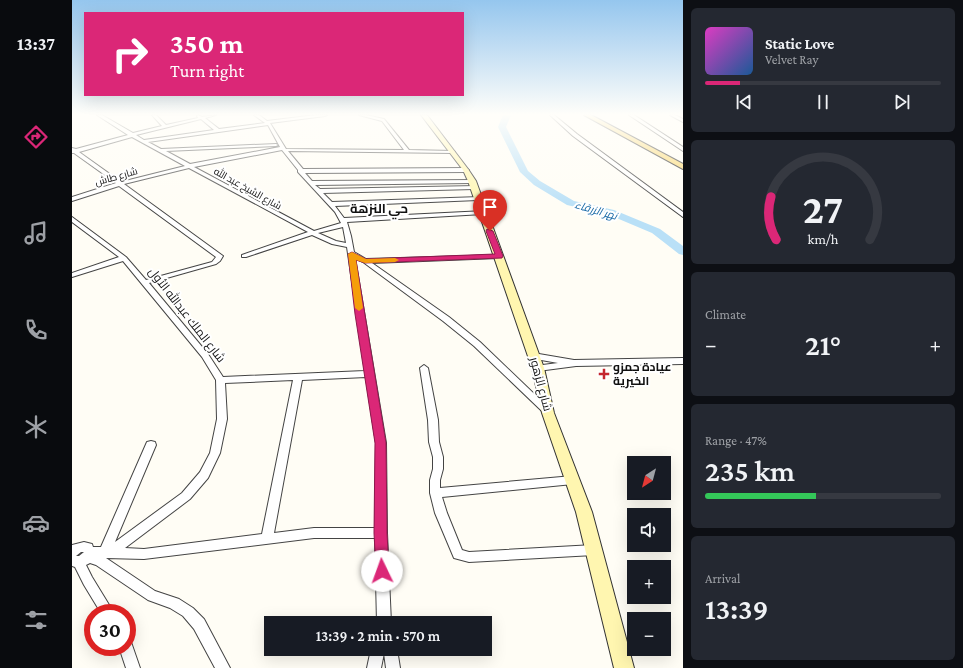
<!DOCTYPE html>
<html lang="en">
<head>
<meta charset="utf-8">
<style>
  :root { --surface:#171b24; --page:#242831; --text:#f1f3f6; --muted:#9ea1a6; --line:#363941; --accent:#db2777 }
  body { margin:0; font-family:"Crimson Pro",Cairo,serif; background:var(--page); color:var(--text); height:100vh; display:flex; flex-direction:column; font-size:15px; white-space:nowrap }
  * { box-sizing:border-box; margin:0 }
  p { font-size:13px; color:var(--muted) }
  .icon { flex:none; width:22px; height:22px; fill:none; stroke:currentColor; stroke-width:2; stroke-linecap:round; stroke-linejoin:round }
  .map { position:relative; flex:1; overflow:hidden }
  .drawer { display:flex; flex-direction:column; gap:8px; padding:8px; background:#0d0f14; width:280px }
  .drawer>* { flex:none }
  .banner { position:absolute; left:12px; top:12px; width:380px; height:84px; border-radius:0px; box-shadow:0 4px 16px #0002; background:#db2777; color:#fff; overflow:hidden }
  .needle { width:26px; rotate:216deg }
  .tools { position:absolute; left:555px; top:456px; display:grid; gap:8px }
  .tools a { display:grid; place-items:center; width:44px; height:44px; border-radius:0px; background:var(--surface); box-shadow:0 4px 16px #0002; font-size:20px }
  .speed { position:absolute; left:12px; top:604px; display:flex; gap:8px; font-size:20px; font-weight:700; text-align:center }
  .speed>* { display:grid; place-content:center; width:52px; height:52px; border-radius:50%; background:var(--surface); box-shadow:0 4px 16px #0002; line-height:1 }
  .speed .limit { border:6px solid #d22; background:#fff; color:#111 }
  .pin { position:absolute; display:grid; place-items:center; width:34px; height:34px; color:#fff; margin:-41px -17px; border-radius:50% 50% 50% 0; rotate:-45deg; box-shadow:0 0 4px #0007 }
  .pin .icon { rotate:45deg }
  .me { position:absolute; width:44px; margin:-22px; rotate:357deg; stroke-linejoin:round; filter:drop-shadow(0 0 3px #0008) }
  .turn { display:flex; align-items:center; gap:14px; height:84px; padding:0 20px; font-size:18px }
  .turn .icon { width:52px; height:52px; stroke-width:2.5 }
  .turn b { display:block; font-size:28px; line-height:34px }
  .big { font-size:30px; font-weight:600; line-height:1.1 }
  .drawer .tile { flex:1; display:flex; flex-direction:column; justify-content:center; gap:6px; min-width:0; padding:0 14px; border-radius:6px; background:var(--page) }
  .drawer .dial { align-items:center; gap:0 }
  .dial svg { height:104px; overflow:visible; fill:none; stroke:var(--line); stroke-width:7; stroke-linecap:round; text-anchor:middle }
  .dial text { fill:var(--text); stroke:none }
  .song { display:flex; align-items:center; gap:12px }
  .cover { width:48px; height:48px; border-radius:6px; background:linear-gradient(135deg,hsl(310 70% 55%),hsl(210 70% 35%)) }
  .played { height:4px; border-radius:2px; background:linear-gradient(90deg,var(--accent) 15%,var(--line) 15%) }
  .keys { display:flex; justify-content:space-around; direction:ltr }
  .heat { display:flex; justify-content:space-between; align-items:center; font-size:22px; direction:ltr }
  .charge { height:6px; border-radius:3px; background:linear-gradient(90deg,#34c759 47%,var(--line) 0) }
  .trip { position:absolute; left:192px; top:616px; width:228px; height:40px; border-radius:0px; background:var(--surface); box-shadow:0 4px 16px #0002; font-weight:600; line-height:40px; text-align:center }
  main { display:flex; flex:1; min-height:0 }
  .tabs { display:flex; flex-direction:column; width:72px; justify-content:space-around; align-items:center; background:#090b0e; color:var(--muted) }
  .tabs .icon { width:28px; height:28px }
  .tabs .active { color:var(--accent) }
  .tabs b { font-size:18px; color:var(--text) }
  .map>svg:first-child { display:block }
</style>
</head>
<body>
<main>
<nav class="tabs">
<b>13:37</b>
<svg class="icon active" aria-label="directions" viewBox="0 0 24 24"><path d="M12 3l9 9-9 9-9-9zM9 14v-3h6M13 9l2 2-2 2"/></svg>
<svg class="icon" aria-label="music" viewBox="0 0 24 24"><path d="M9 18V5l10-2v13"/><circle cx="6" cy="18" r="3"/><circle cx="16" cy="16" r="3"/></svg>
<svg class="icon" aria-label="phone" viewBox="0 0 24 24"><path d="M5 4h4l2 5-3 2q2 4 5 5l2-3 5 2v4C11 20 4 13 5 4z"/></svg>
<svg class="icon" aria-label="climate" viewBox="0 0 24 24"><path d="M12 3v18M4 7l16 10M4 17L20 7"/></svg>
<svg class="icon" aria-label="car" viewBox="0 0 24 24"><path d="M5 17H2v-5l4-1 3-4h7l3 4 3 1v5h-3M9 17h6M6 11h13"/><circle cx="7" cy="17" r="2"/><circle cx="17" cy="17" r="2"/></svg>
<svg class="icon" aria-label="filters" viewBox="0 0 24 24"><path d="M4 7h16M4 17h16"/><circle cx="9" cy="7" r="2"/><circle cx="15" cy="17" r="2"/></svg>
</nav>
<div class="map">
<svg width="611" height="668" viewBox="0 0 611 668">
  <rect width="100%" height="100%" fill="#fffdf5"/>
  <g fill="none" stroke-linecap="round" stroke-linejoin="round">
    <!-- river -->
    <path fill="#b9e0f7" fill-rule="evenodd" d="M431,115H439L434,127L456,171L468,181L502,201L542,210L588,229L611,246V255L607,254L580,233L535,214L495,205L462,185L448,172L426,127Z"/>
    <defs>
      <path id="minor" d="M25,115H30L61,133L90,126L80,115H84L94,125L126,118L125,116L126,115L130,117L144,115L133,118L147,129L193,123L182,115H187L195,121L244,115H255L253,116L198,123L214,149L332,150L310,121L287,115H294L312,119L337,150L381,151L383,152L381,153L216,151L231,169L394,168L397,170L394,172L233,173L240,181L402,180V182L400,183L243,185L248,189L404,186V188L402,189L251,193L260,202L408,197V199L406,200L263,206L272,218L413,211V213L411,214L275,222L279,236L282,252L294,259L429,255L430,256L427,258L300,263L377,317L408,342L481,412L479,414H473L402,346L371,321L291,262L283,258L314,443L315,533L319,623H305L303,538H242L72,559L34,558L83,591L107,599L121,608L132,619L158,668H143L122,629L111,616L98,608L76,600L24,565L18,563L14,565L20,577L42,613H29L12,585L3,567L0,566V545L12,542L20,544L21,547H29L75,442L79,441L83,442L84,445L43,542L110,493L128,472L138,453L145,419L144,380L130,357L51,261L0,277V273L47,257L0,222V217L54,257L74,280L140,262L144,257L47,186L0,201V197L44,183L2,153H0V148L4,149L56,135ZM129,119L142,130L72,140L64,135ZM196,125L208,147L118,164L94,151L204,146L206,145L204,144L89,149L76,142ZM60,137L113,166L49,182L7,152ZM210,150L226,170V172L263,212L269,223L242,231L122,167ZM117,168L236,232L170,255V257H174L240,235L260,244L275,247L293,371L151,377L136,354L77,283L144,264L148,261L151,256L52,184ZM271,227L274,243L264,241L246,233ZM294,377L304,443L303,528H242L202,533L230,380ZM221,380L190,534L72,549L53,548L118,499L136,478L148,453L155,419L153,383ZM9,552H12L7,556H4Z
        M478,115H482L505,134L611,212V217L501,136Z
        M598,115H603L611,119V122Z
        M461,353L502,360L611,358V364L504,366L466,371L463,370L462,368L463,366L486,363L458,358L457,356Z
        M352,365L356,368L366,420L367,442L371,457V469L368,480V488L501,476L505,477L506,480L505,483L501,484L370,497L375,513L390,550L397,552L522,545L526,546L528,550L526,554L522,555L397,562L382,558L363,513L358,493V480L361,469V457L357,442L356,420L348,368Z
        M55,641L59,642L68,668H54L47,647H55Z
        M299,649H325L328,668H314L312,653L309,668H295Z"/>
      <path id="tertiary" d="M557,115H562L611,147V151Z"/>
      <path id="secondary" d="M349,115H355L396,169L404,181L472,368L482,413L520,512L562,668H542L504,512L470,413L460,368L396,181L391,170Z"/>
      <path id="primary" d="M512,115H519L611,164V169Z"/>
    </defs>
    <!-- minor casing -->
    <use href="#minor" stroke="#444" stroke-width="2"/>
    <!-- tertiary casing -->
    <use href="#tertiary" stroke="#444" stroke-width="2"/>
    <!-- secondary casing -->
    <use href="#secondary" stroke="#333" stroke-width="2"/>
    <!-- primary casing -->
    <use href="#primary" stroke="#222" stroke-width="2"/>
    <!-- minor -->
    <use href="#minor" fill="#fff" fill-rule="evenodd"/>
    <!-- tertiary -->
    <use href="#tertiary" fill="#fff" fill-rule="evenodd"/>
    <!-- secondary -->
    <use href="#secondary" fill="#fff6b0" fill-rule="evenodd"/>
    <!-- primary -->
    <use href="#primary" fill="#f9d66b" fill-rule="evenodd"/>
  </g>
  <!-- sky -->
  <linearGradient id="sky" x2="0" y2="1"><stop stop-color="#95c6ee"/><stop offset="0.55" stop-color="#fffefa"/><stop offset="1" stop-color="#fffefa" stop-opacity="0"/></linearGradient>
  <rect width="611" height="208" fill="url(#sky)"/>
  <!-- route -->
  <path fill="#db2777" stroke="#8e194d" d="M415,229L421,231L431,256L430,258L293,263L284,260L314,443L315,533L317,571L315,575L310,577L306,575L304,571L302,533L303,443L283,314L276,254L280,252L294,259L423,254L414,231Z"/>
  <!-- slow -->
  <path fill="#f59e0b" d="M280,252L294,259L323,258L327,260L323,262L293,263L284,260L291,308L287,311L283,308L276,254Z"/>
  <!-- markers -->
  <path fill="#c4262e" stroke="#fff" stroke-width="1.5" d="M530 368h4v4h4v4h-4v4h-4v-4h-4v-4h4z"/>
  <g text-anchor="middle" stroke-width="4" stroke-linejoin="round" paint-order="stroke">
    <!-- far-street labels -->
    <g font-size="10" fill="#111" stroke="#fff">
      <text transform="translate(44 176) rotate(-16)" y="4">شارع طاش</text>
      <text transform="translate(176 188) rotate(29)" y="4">شارع الشيخ عبد الله</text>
    </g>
    <!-- far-water labels -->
    <g font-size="11" font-style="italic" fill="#1768a6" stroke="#fff">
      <text transform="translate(524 210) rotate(16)" y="4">نهر الزرقاء</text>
    </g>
    <!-- street labels -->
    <g font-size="12" fill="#111" stroke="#fff">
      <text transform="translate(115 315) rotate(52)" y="4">شارع الملك عبدالله الأول</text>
      <text transform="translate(469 384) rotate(75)" y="4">شارع الزهور</text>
    </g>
    <!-- poi labels -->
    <g font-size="12" font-weight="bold" fill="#111" stroke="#fff" text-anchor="start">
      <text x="541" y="371">عيادة جمزو<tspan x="541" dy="14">الخيرية</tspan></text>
    </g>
    <!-- far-district labels -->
    <g font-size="13" font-weight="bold" fill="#111" stroke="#fff">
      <text x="307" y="213">حي النزهة</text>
    </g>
  </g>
</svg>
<div class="tools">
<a><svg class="needle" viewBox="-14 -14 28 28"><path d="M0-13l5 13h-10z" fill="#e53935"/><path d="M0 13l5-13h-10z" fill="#9ea1a6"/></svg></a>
<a><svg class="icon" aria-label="sound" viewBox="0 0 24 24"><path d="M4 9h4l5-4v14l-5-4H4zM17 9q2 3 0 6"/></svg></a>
<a>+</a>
<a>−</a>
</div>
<div class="speed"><div class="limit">30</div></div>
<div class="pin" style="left:418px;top:231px;background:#d93025"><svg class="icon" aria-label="arrive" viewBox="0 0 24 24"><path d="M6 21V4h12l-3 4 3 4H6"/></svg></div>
<svg class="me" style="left:310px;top:571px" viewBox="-20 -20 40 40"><circle r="19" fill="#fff"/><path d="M0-13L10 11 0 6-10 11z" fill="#db2777"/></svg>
<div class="trip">13:39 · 2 min · 570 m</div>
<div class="banner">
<div class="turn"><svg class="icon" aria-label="right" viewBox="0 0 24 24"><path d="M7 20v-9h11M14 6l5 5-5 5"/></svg><div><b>350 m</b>Turn right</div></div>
</div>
</div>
<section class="drawer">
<div class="tile">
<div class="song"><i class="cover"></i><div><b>Static Love</b><p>Velvet Ray</p></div></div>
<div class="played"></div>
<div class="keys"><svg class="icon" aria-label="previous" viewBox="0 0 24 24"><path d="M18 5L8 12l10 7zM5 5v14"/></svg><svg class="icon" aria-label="pause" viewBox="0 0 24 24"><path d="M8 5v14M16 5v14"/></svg><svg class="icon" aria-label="next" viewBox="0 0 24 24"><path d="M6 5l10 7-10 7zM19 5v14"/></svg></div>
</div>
<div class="tile dial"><svg viewBox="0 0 100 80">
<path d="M14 69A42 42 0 1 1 86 69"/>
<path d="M14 69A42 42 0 0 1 10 36" stroke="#db2777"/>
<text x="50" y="56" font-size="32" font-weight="700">27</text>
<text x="50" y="72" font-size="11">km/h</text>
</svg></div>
<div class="tile"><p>Climate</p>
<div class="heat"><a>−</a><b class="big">21°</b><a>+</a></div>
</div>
<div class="tile"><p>Range · 47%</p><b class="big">235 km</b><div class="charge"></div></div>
<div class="tile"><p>Arrival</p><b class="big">13:39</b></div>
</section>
</main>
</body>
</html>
